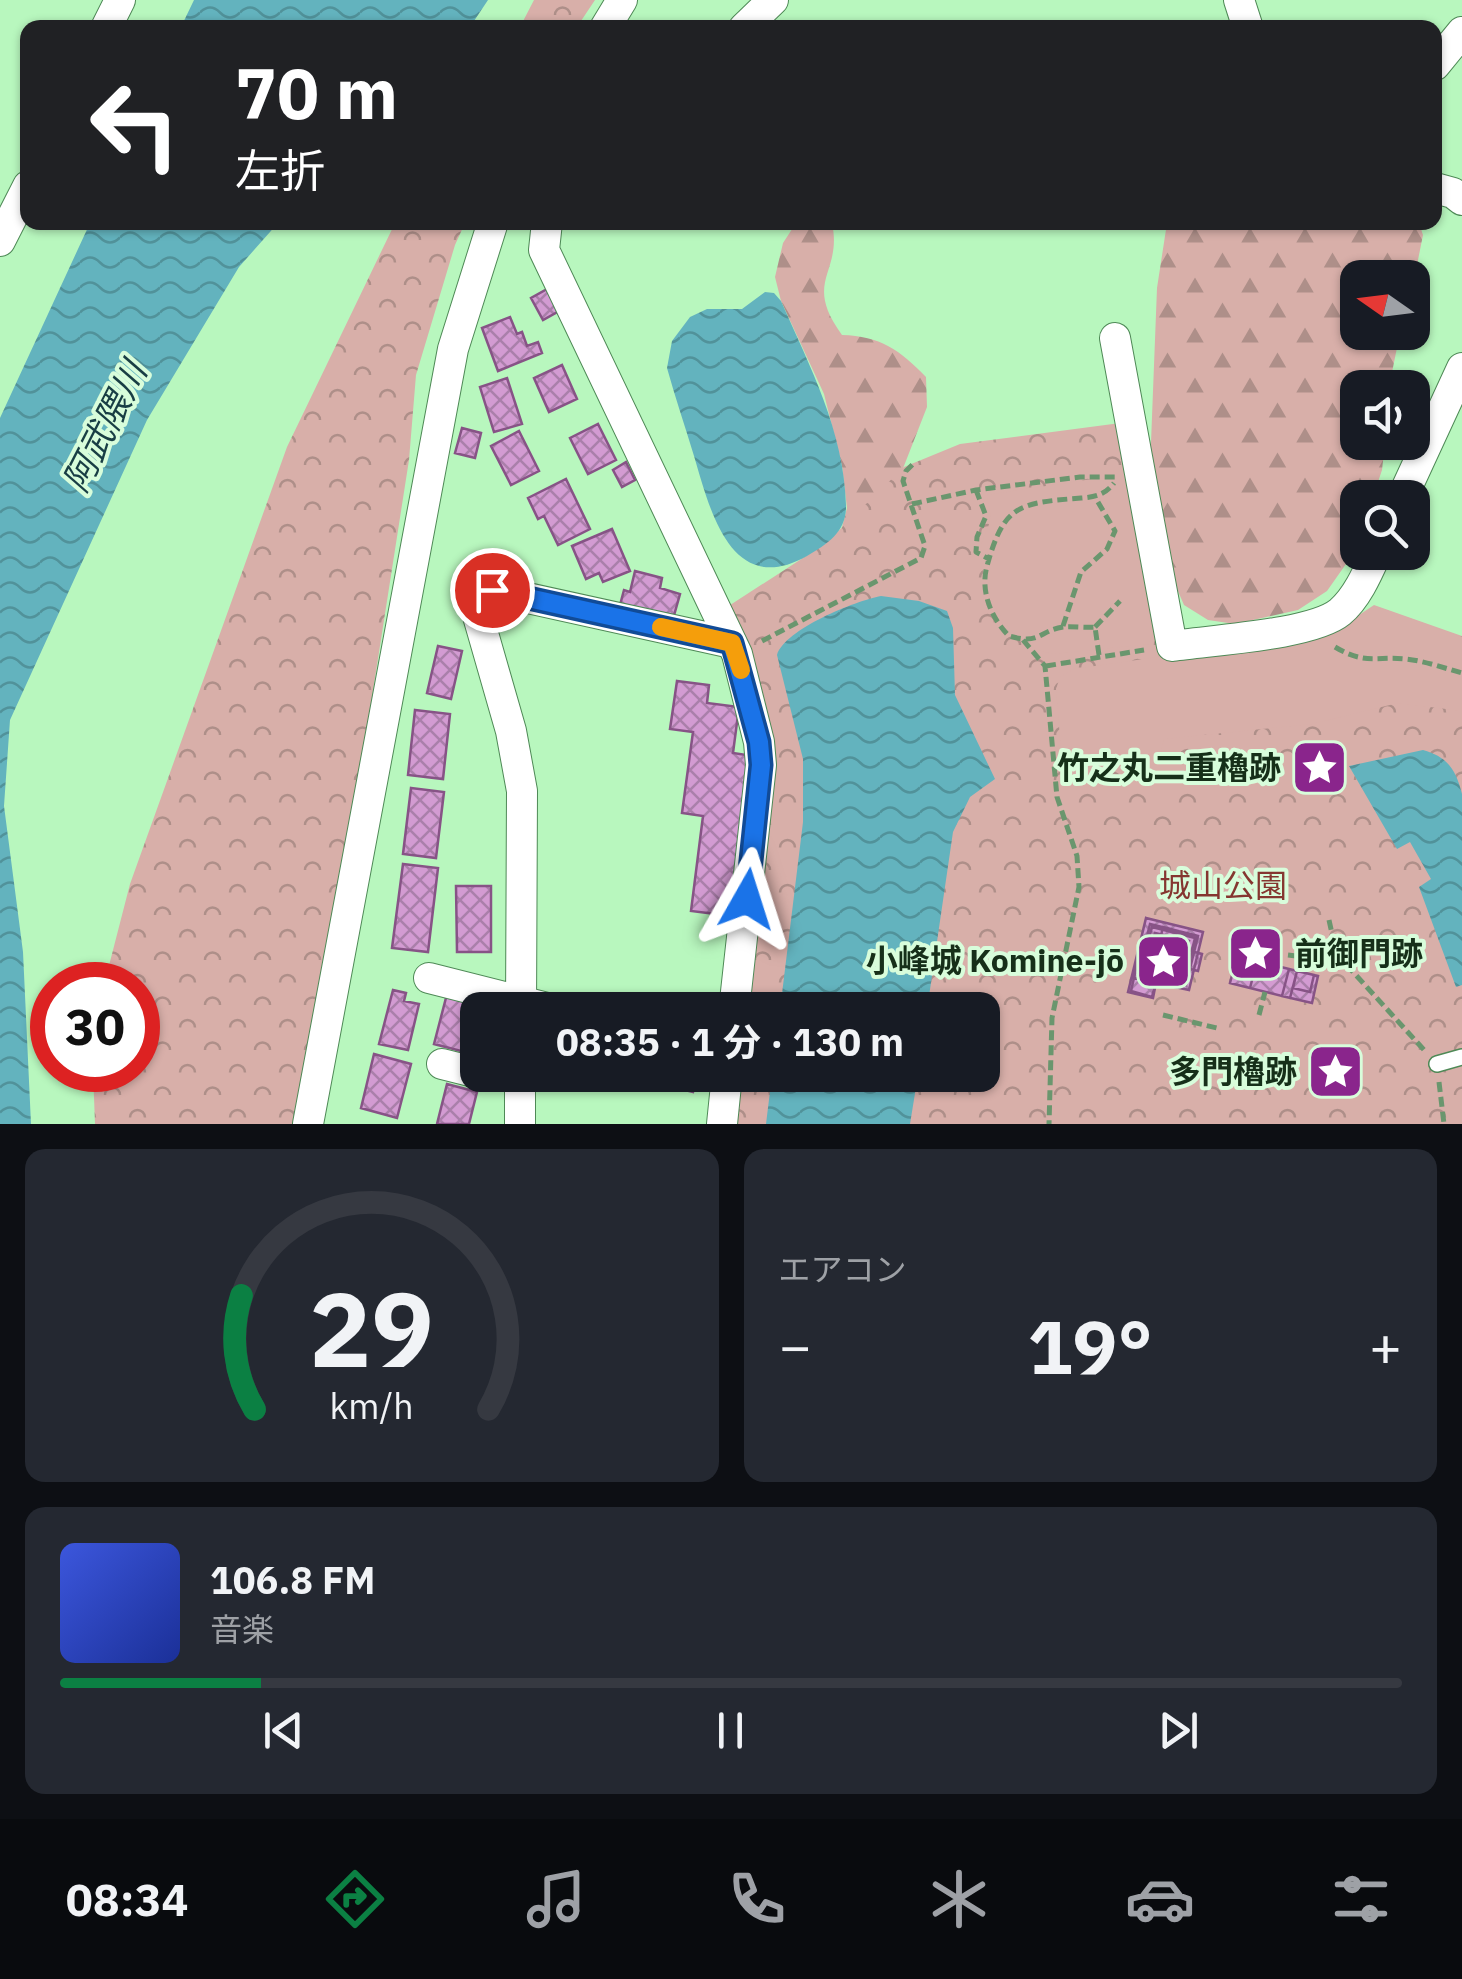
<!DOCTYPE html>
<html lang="ja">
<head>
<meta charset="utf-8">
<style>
  :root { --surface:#171b24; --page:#242831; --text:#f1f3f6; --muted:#9ea1a6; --line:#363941; --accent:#0b8043 }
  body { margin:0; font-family:"IBM Plex Sans","Noto Sans JP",sans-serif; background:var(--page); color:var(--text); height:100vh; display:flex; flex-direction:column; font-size:38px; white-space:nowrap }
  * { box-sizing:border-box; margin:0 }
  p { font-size:32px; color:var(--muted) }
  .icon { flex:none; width:55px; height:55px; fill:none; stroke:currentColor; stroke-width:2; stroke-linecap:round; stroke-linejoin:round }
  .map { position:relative; height:1124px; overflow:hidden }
  .details { display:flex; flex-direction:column; gap:25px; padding:25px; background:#0d0f14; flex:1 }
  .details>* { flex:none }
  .guide { position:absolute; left:20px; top:20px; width:1422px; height:210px; border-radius:20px; box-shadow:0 2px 8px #0004; background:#202124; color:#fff; overflow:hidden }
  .needle { width:65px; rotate:284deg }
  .fabs { position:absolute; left:1340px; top:260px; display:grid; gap:20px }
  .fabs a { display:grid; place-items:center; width:90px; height:90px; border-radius:20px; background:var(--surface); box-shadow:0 2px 8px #0004; font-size:50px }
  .speed { position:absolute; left:30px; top:962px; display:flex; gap:20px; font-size:50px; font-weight:700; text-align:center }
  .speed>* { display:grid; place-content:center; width:130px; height:130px; border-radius:50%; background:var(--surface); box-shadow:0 2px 8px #0004; line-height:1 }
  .speed .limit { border:15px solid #d22; background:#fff; color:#111 }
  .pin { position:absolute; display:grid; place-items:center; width:85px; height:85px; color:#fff; margin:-42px; border:5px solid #fff; border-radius:50%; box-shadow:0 2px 10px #0007 }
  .me { position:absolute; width:110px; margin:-55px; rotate:6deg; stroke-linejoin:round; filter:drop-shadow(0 0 8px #0008) }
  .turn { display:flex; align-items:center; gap:35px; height:210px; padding:0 50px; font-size:45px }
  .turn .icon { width:130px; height:130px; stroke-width:2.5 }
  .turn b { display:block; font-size:70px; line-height:85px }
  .big { font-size:75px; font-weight:700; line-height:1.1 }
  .details .tile { flex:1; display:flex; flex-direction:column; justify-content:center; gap:15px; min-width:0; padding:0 35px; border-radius:20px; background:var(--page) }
  .details .dial { align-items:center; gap:0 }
  .dial svg { height:260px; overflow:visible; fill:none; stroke:var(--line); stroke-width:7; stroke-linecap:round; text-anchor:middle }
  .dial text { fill:var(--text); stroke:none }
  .song { display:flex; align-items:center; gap:30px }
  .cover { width:120px; height:120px; border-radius:15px; background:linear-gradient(135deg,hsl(230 70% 55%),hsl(230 70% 35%)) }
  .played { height:10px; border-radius:5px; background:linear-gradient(90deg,var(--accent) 15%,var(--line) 15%) }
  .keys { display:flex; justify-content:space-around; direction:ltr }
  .heat { display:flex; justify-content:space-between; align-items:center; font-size:55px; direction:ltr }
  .details .tiles { flex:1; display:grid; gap:25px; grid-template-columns:1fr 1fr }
  .tile:last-child { grid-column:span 2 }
  .trip { position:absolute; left:460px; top:992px; width:540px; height:100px; border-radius:20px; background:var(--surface); box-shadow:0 2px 8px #0004; font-weight:700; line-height:100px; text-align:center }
  .dock { display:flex; height:160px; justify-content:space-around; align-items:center; background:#090b0e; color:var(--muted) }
  .dock .icon { width:70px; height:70px }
  .dock .selected { color:var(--accent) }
  .dock b { font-size:45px; color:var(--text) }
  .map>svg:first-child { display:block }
</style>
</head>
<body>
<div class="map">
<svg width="1462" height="1124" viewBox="0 0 1462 1124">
  <defs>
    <pattern id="forest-firs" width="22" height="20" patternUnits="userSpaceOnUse" patternTransform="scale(2.5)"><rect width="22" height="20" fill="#d8afa9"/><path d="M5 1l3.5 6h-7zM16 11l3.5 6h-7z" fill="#ae8f89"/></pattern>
    <pattern id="park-crowns" width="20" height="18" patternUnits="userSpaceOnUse" patternTransform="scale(2.5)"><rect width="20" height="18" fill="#d8afa9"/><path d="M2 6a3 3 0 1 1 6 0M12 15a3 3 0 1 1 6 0" fill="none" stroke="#ae8f89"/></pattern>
    <pattern id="water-waves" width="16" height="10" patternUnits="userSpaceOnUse" patternTransform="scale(2.5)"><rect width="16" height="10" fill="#63b3be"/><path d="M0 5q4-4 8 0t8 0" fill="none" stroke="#51929a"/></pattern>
    <pattern id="building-cross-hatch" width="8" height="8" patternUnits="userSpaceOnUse" patternTransform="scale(2.5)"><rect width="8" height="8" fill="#d39bd2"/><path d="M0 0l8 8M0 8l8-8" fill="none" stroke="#aa7faa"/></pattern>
  </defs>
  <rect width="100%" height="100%" fill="#b8f7be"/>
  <!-- forest -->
  <path fill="url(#forest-firs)" d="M796,223H832C843,274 802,280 842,335C880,336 900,350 926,377L927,407L902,471L822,603L847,508L842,466L824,394L781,301L775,277L783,243Z
    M1167,223H1419L1423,235L1413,285L1412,278H1358V332L1400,333L1389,387L1358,388V442L1385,443L1382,470L1373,497L1358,498L1357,537L1346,564L1327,591L1298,610L1235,624L1208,620L1184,605L1170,573L1150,468L1157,288Z"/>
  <!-- park -->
  <path fill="url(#park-crowns)" d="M534,0H595L577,27H520Z
    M395,223H465L455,245L416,375L409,460L355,806L299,1124H95L93,1070H138V985H104L130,884L287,447Z
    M1128,422L1169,654L1350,621L1374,605L1462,636V1124H731L736,1075H982V1010H744L769,785L724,609L826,543L904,467L960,444Z"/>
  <!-- garden -->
  <path fill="#d8afa9" d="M1092,479L1121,484L1133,496L1154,630L1149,644L1053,654C1007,646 982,594 981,550C981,538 989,530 990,519C991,511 988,503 987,495Z
    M1375,606L1462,637V711L1398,703L1312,724L1164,739L1158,765L1062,763L1056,689L1060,677L1074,669L1332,632Z"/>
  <!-- water -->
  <path fill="url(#water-waves)" d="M194,0H488L470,27H181Z
    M90,223H278L239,267L147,420L10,720L4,806L23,952L31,1124H0V418Z
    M765,292L774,293L781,301C810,367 844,431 846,505C847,531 828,544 807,556C731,599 710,510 694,456C685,426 675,397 667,368L672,341L690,317L707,309H742Z
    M881,596L919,601L947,611L953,628L955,695L995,779L970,797L953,832L927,1010H780L803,822V759L777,655C785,629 855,601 881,596Z
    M1423,750C1448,757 1456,770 1462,794V985L1456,987L1419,887L1431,879L1410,842L1397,849L1349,766Z
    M772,1075H918L910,1124H766Z"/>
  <!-- building -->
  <path fill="url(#building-cross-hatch)" stroke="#875386" stroke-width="2.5" d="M549,288L561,310L543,320L531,298Z
    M510,317L517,334L522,332L527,346L538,342L542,353L498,371L482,328Z
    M562,365L577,399L549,412L534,378Z
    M507,378L522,424L494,432L480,387Z
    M598,424L616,460L588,474L570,438Z
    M462,428L481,433L475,458L455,453Z
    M519,431L539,471L511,485L491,446Z
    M626,462L635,480L622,487L613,470Z
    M566,479L590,529L558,545L544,516L538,519L528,498Z
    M612,529L630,571L603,582L599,573L586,579L572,546Z
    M635,571L662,578L660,588L680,594L673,619L620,605L624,590L630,592Z
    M438,646L462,651L451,699L427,693Z
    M677,681L709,685L707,703L739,707L733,753L753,756L732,916L691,911L703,816L682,813L693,732L670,729Z
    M415,710L450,714L443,779L408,775Z
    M411,788L444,792L436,858L403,854Z
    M403,864L438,868L428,952L392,948Z
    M456,886H491V952H457Z
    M1146,918L1203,932L1189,990L1132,977Z
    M1146,918L1203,932L1189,990L1156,983L1153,998L1128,992Z
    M1150,924L1198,936L1186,985L1138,973Z
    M1152,927L1195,938L1184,982L1140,972Z
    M1163,927L1178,931L1173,951L1158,948Z
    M1155,933L1189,941L1180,976L1147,968Z
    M1157,939L1184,945L1178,971L1151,964Z
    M1160,942L1180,947L1175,967L1155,963Z
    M1183,949L1202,954L1198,971L1179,966Z
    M1139,956L1161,961L1152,997L1131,991Z
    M1237,956L1297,971L1290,998L1230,983Z
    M1237,956L1257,961L1250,988L1230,983Z
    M1289,969L1318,976L1312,1003L1282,996Z
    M1297,971L1314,975L1310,992L1293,988Z
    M393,990L406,993L404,1001L419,1004L408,1050L379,1044Z
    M447,994L481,1002L477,1022L468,1020L461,1051L434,1044Z
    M374,1054L411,1064L397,1118L361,1108Z
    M641,1075H697L693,1092L640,1079Z
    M447,1084L477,1092L469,1124H437Z"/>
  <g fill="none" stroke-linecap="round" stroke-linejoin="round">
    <defs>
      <path id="service" d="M1437,1064L1462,1057"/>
      <path id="minor" d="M1239,0L1248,28
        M106,28L120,0
        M605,28L622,0
        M744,28L773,0
        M1435,65L1462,32
        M1435,188L1453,193L1462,200
        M547,222L544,250L737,654L759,742L761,765L734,1010
        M0,241L28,186
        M1115,338L1172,646C1211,640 1312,635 1340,612C1357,598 1368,572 1377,552
        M1402,498L1462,368
        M429,978L555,1010
        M521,1010L522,791L511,731L478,616C476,604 478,593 491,590L732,643
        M442,1064L478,1073
        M308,1124L453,349L493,222
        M520,1124V1075
        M722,1124L727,1075"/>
    </defs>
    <!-- service casing -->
    <use href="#service" stroke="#4e8956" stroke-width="18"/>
    <!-- minor casing -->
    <use href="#minor" stroke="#4e8956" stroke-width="32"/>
    <!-- path -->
    <path stroke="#6a966e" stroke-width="5" stroke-dasharray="10 5" stroke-linecap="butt" d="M976,490L986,516L977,537L976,552L989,559
      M912,504L976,490L1080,477H1116
      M1063,626L1081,572L1107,549L1115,531L1095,497
      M1095,627L1120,601
      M1023,640L1045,666L1057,797L1077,856L1079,887L1052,1018L1049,1124
      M762,641L921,558L925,546L903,481L906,471L915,462
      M1335,647C1365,665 1376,656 1406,659C1425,661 1444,668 1462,673
      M1099,655L1095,627C1085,628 1072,626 1063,627C1038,631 1041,645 1009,636C991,618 980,591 987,566C1004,504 1019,503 1081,498C1095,497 1105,495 1114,483
      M1046,666L1144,650
      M1329,920L1338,961
      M1288,955L1344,962L1425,1051
      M1163,1015L1221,1029
      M1259,1015L1265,992
      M1338,1077L1339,1076
      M1439,1082L1444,1124"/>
    <!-- service -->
    <use href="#service" stroke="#fff" stroke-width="15"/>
    <!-- minor -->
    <use href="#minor" stroke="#fff" stroke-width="30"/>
  </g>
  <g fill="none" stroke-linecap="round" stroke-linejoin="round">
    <defs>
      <path id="route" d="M492,590L732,643L759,742L761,765L747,899"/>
    </defs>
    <!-- route casing -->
    <use href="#route" stroke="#114b97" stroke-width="25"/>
    <!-- route -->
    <use href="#route" stroke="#1a73e8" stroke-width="18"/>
    <!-- slow -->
    <path stroke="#f59e0b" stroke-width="18" d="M661,627L732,643L741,670"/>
  </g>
  <!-- icons -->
  <defs>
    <symbol id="sight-square" viewBox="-11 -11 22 22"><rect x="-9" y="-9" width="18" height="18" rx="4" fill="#8a258c" stroke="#d8fddb"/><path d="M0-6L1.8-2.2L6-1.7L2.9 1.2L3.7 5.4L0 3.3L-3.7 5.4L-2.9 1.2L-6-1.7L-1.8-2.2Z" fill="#fff"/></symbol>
  </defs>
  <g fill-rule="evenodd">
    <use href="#sight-square" x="1288" y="736" width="63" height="63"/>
    <use href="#sight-square" x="1224" y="922" width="63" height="63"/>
    <use href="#sight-square" x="1132" y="930" width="63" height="63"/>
    <use href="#sight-square" x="1304" y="1040" width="63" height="63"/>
  </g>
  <g text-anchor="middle" stroke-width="8" stroke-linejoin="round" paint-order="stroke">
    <!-- poi labels -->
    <g font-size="32" font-weight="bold" fill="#162f19" stroke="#d8fddb" text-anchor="end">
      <text x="1281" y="779">竹之丸二重櫓跡</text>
      <text x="1295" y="965" text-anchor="start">前御門跡</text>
      <text x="1124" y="972">小峰城 Komine-jō</text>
      <text x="1297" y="1083">多門櫓跡</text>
    </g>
    <!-- park labels -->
    <g font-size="32" fill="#853630" stroke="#d8fddb">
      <text x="1223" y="897">城山公園</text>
    </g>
    <!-- water labels -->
    <g font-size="35" font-style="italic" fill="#183e44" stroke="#d8fddb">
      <text transform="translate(105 427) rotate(-63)" y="12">阿武隈川</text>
    </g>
  </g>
</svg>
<div class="fabs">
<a><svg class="needle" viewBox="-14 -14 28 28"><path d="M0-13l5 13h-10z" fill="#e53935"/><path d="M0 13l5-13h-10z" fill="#9ea1a6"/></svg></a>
<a><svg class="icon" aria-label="sound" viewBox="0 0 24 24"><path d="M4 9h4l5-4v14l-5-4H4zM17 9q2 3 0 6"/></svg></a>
<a><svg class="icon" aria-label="search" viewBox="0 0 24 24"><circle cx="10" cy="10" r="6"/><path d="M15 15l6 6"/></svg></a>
</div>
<div class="speed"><div class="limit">30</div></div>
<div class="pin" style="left:492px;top:590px;background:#d93025"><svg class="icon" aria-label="arrive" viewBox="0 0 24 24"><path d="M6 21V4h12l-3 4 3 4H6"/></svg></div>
<svg class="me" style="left:747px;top:899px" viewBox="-20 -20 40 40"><path d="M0-17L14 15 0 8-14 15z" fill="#1a73e8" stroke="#fff" stroke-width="4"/></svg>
<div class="trip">08:35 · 1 分 · 130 m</div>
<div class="guide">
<div class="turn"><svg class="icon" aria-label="left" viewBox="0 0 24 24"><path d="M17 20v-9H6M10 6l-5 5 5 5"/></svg><div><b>70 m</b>左折</div></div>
</div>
</div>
<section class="details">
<div class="tiles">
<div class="tile dial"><svg viewBox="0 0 100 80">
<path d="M14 69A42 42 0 1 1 86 69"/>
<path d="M14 69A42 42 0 0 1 10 34" stroke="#0b8043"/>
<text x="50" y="56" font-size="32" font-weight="700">29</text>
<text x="50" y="72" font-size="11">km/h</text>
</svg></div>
<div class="tile"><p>エアコン</p>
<div class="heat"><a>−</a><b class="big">19°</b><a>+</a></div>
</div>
<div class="tile">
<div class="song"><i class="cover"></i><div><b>106.8 FM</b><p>音楽</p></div></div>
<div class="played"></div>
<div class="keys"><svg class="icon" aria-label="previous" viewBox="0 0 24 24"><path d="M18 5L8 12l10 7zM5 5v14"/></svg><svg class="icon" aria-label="pause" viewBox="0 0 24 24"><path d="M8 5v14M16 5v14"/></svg><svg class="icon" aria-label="next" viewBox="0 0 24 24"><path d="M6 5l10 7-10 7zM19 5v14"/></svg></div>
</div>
</div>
</section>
<nav class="dock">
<b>08:34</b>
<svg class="icon selected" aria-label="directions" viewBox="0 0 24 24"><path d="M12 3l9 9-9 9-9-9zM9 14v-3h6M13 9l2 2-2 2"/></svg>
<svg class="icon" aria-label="music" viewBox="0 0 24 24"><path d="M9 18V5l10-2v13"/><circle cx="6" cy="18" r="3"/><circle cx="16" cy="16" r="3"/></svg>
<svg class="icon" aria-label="phone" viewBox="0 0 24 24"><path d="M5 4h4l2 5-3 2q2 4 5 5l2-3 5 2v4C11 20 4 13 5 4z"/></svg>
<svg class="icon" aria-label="climate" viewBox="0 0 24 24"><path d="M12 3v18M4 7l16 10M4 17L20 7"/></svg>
<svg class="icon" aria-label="car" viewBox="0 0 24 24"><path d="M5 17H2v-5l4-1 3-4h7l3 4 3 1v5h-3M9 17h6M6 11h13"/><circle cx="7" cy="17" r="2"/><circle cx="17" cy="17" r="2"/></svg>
<svg class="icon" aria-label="filters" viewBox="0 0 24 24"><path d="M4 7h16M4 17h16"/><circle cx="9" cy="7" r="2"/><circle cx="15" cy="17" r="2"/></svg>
</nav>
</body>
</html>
